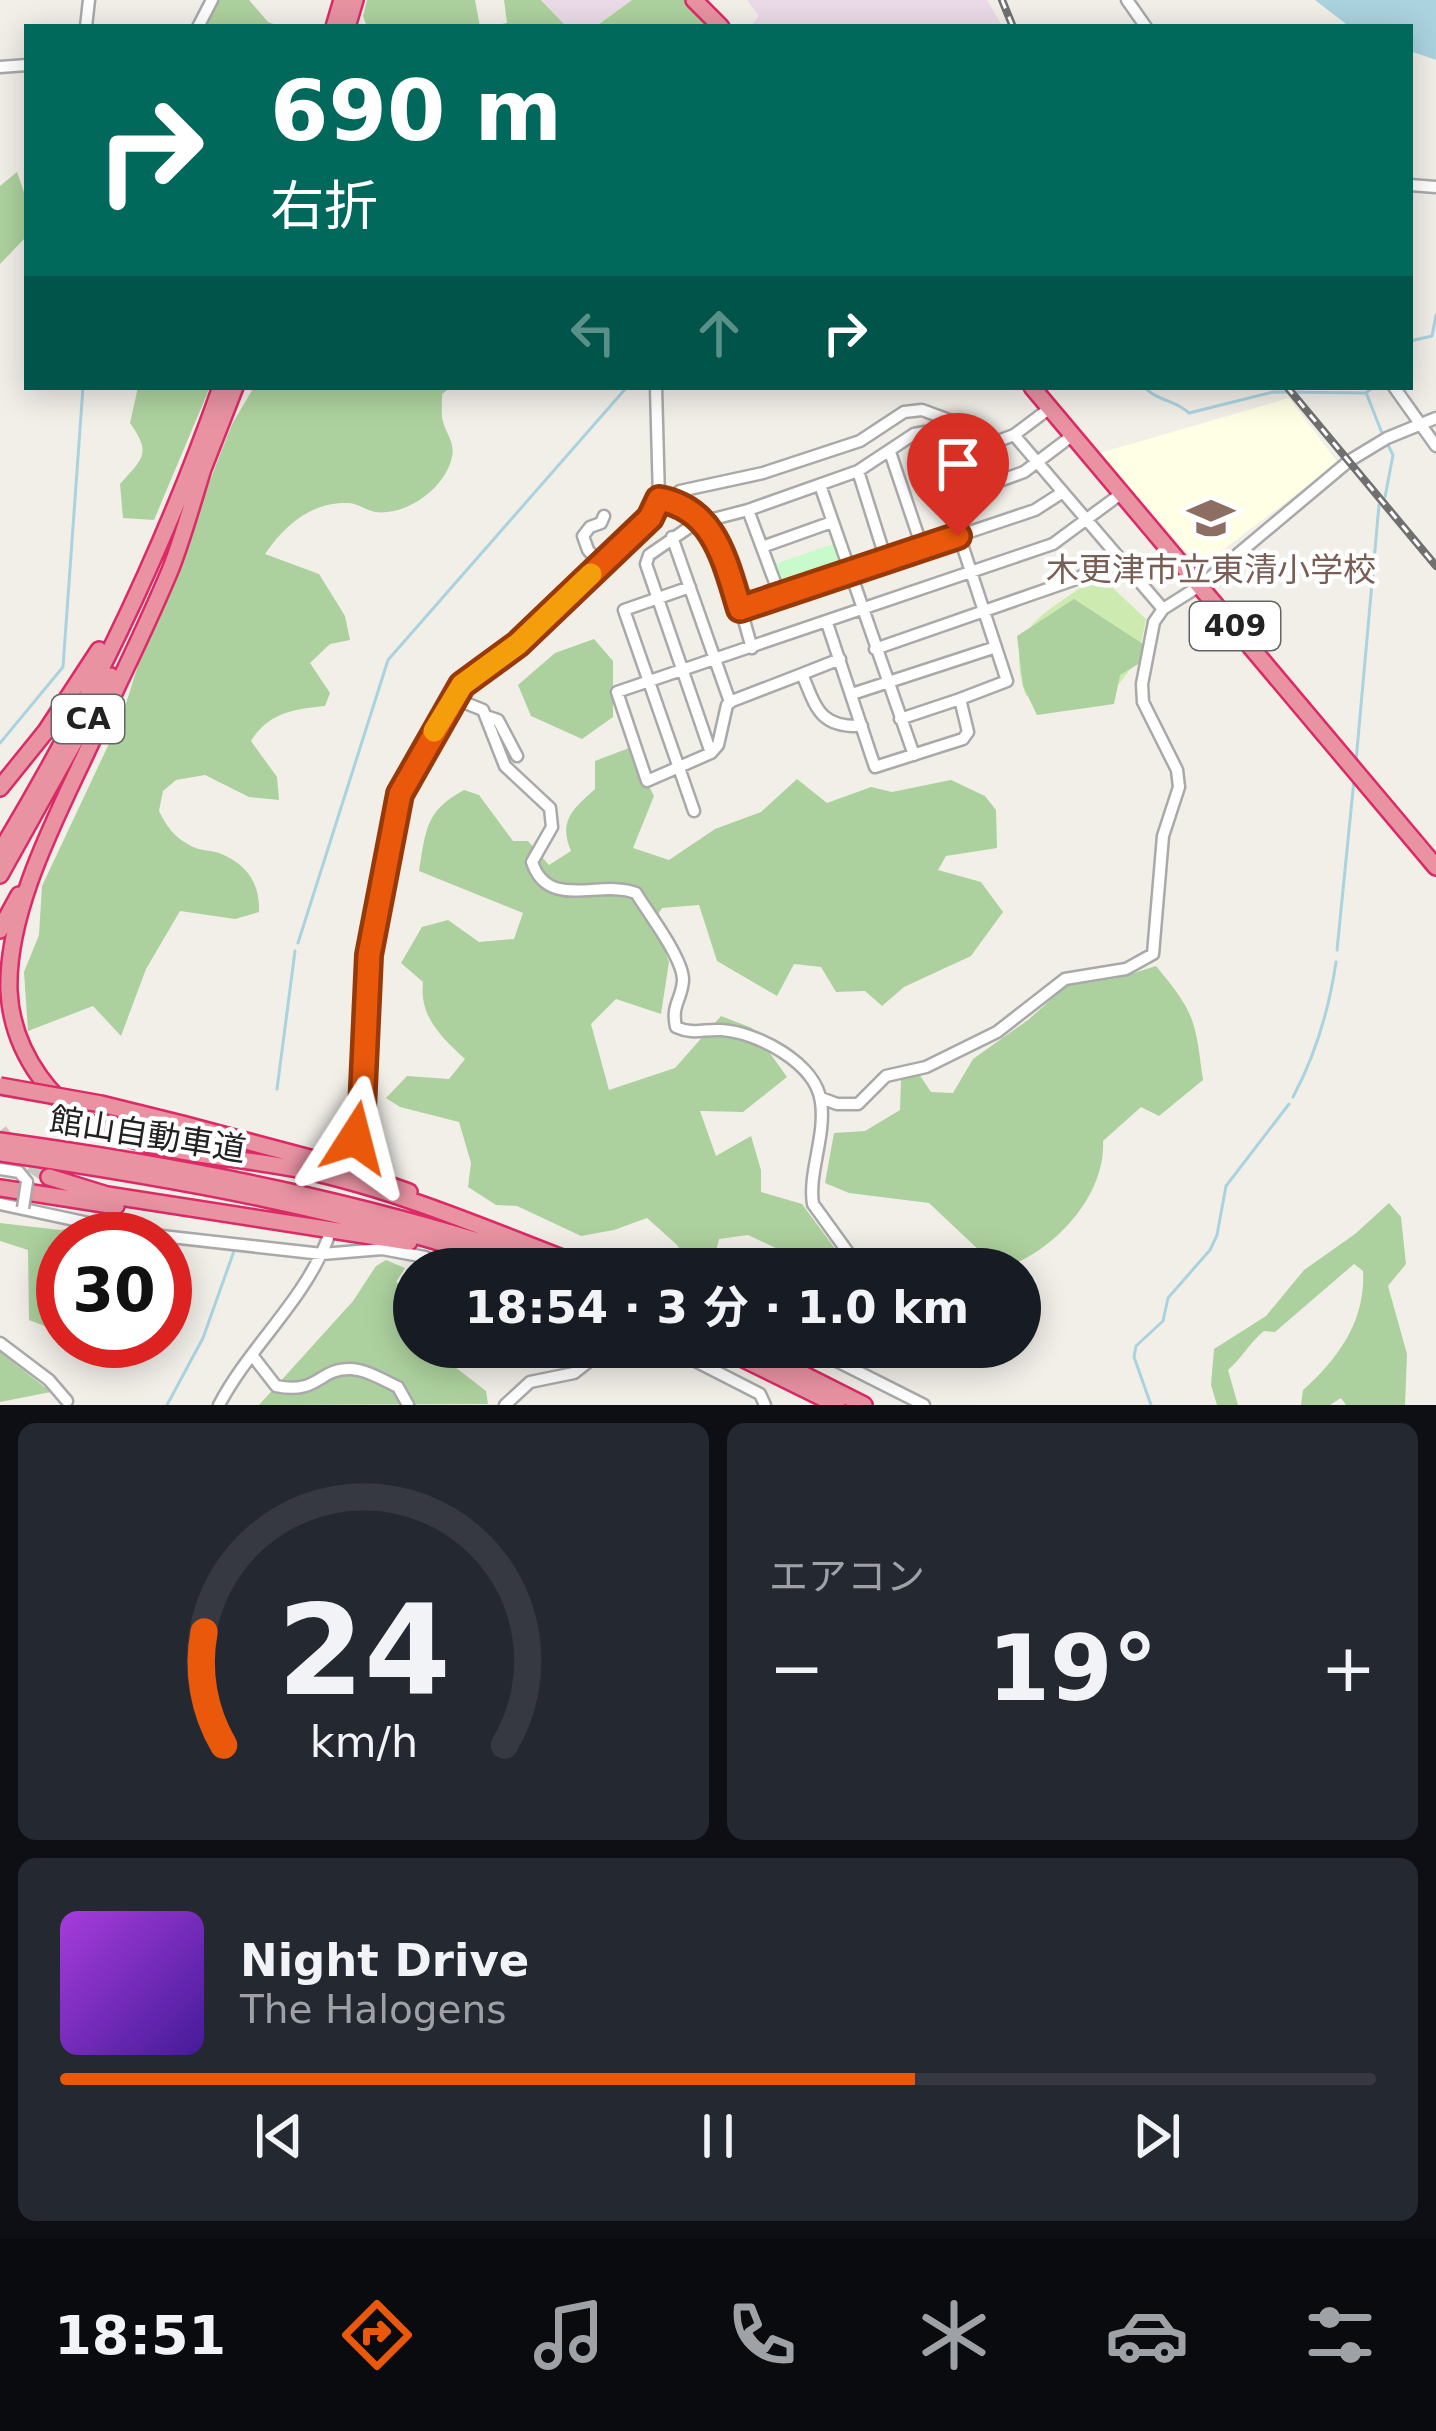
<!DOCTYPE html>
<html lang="ja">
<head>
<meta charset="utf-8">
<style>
  :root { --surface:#171b24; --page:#242831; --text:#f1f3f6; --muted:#9ea1a6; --line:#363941; --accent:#ea580c }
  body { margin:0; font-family:"DejaVu Sans","Noto Sans JP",sans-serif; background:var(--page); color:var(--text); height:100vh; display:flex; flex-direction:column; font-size:45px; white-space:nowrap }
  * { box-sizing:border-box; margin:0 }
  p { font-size:39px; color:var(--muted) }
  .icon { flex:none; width:66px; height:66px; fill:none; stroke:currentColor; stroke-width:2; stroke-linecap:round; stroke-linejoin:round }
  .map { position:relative; height:1405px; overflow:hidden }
  .drawer { display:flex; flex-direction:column; gap:18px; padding:18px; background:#0d0f14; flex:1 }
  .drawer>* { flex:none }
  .guide { position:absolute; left:24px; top:24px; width:1389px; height:366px; border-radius:0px; box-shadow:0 6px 30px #0003; background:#00695c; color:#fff; overflow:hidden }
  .speed { position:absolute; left:36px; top:1212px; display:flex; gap:24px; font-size:60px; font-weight:700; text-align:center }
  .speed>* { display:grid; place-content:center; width:156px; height:156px; border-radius:50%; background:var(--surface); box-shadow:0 6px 30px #0003; line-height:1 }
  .speed .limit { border:18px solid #d22; background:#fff; color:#111 }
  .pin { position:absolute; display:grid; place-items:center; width:102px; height:102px; color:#fff; margin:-123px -51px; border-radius:50% 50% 50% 0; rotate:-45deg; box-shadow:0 0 12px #0007 }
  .pin .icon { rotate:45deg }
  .me { position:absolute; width:132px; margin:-66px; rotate:9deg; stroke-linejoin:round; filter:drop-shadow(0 0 9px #0008) }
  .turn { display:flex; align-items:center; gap:42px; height:252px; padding:0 48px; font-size:54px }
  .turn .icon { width:156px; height:156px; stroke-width:2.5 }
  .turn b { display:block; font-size:84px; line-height:102px }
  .lanes { display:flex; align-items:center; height:114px; padding:0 48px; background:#0003; justify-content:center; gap:60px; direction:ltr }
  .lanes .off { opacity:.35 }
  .big { font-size:90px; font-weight:700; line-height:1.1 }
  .drawer .tile { flex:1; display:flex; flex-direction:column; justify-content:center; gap:18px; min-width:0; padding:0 42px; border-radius:18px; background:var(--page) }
  .drawer .dial { align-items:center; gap:0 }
  .dial svg { height:312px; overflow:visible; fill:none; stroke:var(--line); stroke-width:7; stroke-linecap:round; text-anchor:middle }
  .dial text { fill:var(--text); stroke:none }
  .song { display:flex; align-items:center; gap:36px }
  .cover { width:144px; height:144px; border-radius:18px; background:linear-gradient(135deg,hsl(280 70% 55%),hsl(260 70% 35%)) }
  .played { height:12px; border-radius:6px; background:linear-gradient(90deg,var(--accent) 65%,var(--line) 65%) }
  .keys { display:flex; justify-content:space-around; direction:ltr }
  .heat { display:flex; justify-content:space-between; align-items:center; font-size:66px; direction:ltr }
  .drawer .tiles { flex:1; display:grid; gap:18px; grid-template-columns:1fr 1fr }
  .tile:last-child { grid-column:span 2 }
  .trip { position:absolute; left:393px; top:1248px; width:648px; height:120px; border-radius:60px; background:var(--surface); box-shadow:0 6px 30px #0003; font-weight:700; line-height:120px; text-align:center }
  .dock { display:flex; height:192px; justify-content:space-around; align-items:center; background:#090b0e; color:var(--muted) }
  .dock .icon { width:84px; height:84px }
  .dock .current { color:var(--accent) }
  .dock b { font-size:54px; color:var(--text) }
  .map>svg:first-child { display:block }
</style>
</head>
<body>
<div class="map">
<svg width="1436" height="1405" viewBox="0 0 1436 1405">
  <rect width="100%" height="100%" fill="#f2efe9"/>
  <!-- industrial -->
  <path fill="#ebdbe8" d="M542,0H632L594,27H567Z
    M747,0H987L1003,27H750L759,16Z"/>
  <!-- education -->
  <path fill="#ffffe5" d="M1289,398L1338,463L1200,567L1100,453Z"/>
  <!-- grass -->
  <path fill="#cdebb0" d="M1098,574L1146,619L1138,659L1119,684L1026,696C1000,621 1053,613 1098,574Z"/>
  <!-- forest -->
  <path fill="#add19e" d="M212,0H249L268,22L282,27H202Z
    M367,0H475L480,27H367L363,16Z
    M504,0H541L567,27H488L507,23Z
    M632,0H684L712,27H595Z
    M17,172L27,201V236L0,264V186Z
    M138,387H210L154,520L123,518L120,484C143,458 152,454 130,423Z
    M254,387H451L442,394C442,403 441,414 443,422C447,435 455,443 452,457C445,489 406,516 375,512C366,510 357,503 348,503C311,502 285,525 265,554L319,574L345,616L350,640L330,644L310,663L330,693L325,706C294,709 268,713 251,741L277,777L279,800L249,797L205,775L176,780L163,791L159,811C167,827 174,837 191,846C200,851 209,850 219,853C247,864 260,883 259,912L235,919L180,911L146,969L121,1036L93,1006L28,1031L24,972L39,935L42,886L122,716L140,659L232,424Z
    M1074,599L1143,644L1140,663L1120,675L1114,704L1037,715L1023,686L1017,636Z
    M594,639L613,661V717L582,739L531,716L518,685L555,653Z
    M629,748L654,796L633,848L669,860L715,829L761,812L797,779L827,803L871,787L892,792L951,780L985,796L996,810L997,848L946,856L938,870L981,882L1003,912L971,956L904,987L882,1006L865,991L836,992L821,967L794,964L777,996L717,961L699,905L662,908L654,921L669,962L661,1014L616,999L591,1024L609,1090L675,1068L721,1016L752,1028L787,1077L743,1112L700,1111L716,1156L751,1136L761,1170V1192L802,1204L850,1269H820L748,1235L719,1239L712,1269H695L676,1244L647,1218L614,1230L581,1236L517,1206L496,1205L468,1187L471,1163L459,1122L400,1107L386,1098L407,1076L449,1079L465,1059C441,1037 419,1016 423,982L401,963L422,927L448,920L479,942L514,939L523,913L419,871C426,830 425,811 464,790L479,795L513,841H528L549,865L571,851C558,821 573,809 595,789V761Z
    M1156,966C1195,1013 1195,1019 1203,1080L1159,1116L1141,1107L1103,1141C1106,1197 1051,1255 999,1269L929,1203L849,1193L825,1183L834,1133L865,1131L900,1110L901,1080L919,1074L931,1092L953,1093L973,1059L1028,1020L1066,986L1118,978Z
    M1389,1203L1401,1217L1406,1264L1388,1286L1407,1354L1405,1405H1346L1341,1398L1330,1405H1301L1303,1390C1338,1359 1366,1320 1363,1271L1354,1264L1275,1332L1264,1331C1250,1342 1243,1357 1228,1370L1238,1405H1217L1211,1385L1214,1349L1266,1316L1304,1270L1355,1234Z
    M106,1222L155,1239H63V1333L29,1320L28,1250L0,1241V1223L60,1230Z
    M386,1260L405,1268L396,1282L414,1292V1347H461L455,1367L486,1391L488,1404L259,1405L353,1301L376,1266Z
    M0,1352L51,1392L0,1402Z"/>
  <!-- park -->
  <path fill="#c8facc" d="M839,542L849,572L780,596L769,566Z"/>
  <!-- water -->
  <path fill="#aad3df" d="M1315,0H1436V60L1410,51V27H1350Z"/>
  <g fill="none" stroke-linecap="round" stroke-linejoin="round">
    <!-- stream -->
    <path stroke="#aad3df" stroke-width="3" d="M1410,341L1432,336L1436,315
      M1144,387C1159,402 1174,399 1189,413L1273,392L1366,393L1373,387
      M1367,395L1382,433
      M1385,497L1393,455L1388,445
      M0,743L63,667L83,387
      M1356,761L1379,505
      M298,943L388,660L627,387
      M1337,950L1354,780
      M277,1089L295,951
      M1293,1097C1316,1054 1329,1010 1336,962
      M167,1405L203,1338L234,1251
      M1151,1405L1134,1357L1136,1346L1163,1321L1168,1298L1210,1250L1217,1235L1226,1186L1289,1104"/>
    <!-- highway-tunnel -->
    <path stroke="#c8c6c1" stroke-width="15" stroke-dasharray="15 8" stroke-linecap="butt" d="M0,1131L23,1159L49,1177"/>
    <defs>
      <path id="minor" d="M1127,0L1146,27
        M86,27L89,0
        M198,27L212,0
        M0,67L27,65
        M1410,185L1436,187
        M1394,387L1436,446
        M1014,435L1163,609
        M890,452L922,547
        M858,471L886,560
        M820,485L914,755
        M667,500L680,491L763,473L860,441L904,412L922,410L952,421L977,449
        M668,500C722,509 738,604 752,648
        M947,500L1024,472L1073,435
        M748,510L780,596
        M672,537L730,702
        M762,547L832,522
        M601,565L588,550L583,536L590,527L601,523L604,516
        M690,587L624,610L694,811
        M740,609L1035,510L1063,492
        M827,623L875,767L963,739L968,732L960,699L1007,681L925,432
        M875,649L1079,578L1114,552
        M802,674L840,659
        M852,694L996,647
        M453,698L483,710L505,766L550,808L552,827L532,862C548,911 600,879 636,893C648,913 683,958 683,980C682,1000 671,1004 676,1027C693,1035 704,1029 721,1030C757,1032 816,1063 821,1102C826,1136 808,1173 813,1204L860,1269
        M489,717L498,720L517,756
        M900,719L960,699
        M862,726C819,728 816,707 802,674L732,701L727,705L718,745L711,753L647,781L617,692L1053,544L1122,493
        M711,753L646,564L649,555L694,524L748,510L858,471L914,434L925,432L962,451L977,449L1014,435L1050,408
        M821,1098L837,1104H858L886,1076L926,1067L997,1032L1065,979L1126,969L1153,954L1163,836L1179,787L1177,770L1143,702L1142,684L1154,622L1163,609L1201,585L1349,461L1387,438L1436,418
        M351,1156L362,1109L369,955L400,794L462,685L518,644L655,511L659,499L656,387
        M0,1169L19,1172L27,1182
        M0,1204L135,1233L322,1254L382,1249L425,1257L451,1269
        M0,1343L49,1380L67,1401
        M668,1347L760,1394L765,1405
        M809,1347L924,1405
        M252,1355L276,1386C319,1395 318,1368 351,1369C367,1370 383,1380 398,1387L408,1405
        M219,1405C250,1346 304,1301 328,1238
        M505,1405L530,1382L574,1373L607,1347"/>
      <path id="highway" d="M694,0L721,27
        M334,27L342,0
        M347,27L355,0
        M1032,387L1436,867
        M202,472C192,504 183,537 171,568C148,624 120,679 95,734C61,809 6,907 9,991C12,1052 54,1111 110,1132C172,1156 242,1157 307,1171C404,1192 498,1234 591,1269
        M199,479L235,387
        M0,788L46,731L99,650
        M0,852C88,706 164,549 221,387
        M0,875L111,676
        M0,930L19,895
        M182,1124L321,1161L409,1192
        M0,1141C189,1167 372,1203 552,1265
        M0,1153C178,1179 353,1210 524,1269
        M49,1177L107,1195L409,1242
        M0,1188L116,1206
        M719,1347L837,1405
        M749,1347L864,1405"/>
    </defs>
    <!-- minor casing -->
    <use href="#minor" stroke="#a9a9a9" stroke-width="15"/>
    <!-- highway casing -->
    <use href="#highway" stroke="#dc2a67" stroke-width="20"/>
    <!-- minor -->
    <use href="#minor" stroke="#fff" stroke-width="10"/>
    <!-- highway -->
    <use href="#highway" stroke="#e892a2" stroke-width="15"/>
    <defs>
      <path id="rail" d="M1002,0L1013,27
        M1287,387L1436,566"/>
    </defs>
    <!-- rail casing -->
    <use href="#rail" stroke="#707070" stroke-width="8"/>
    <!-- rail -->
    <use href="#rail" stroke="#fff" stroke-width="3" stroke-dasharray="9" stroke-linecap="butt"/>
    <defs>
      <path id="minor-bridge" d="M23,1208L27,1182"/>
      <path id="highway-bridge" d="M0,1086L101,1104L182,1124"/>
    </defs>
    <!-- minor-bridge casing -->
    <use href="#minor-bridge" stroke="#a9a9a9" stroke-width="15" stroke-linecap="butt"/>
    <!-- highway-bridge casing -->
    <use href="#highway-bridge" stroke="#dc2a67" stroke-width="20" stroke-linecap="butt"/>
    <!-- minor-bridge -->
    <use href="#minor-bridge" stroke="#fff" stroke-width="10"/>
    <!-- highway-bridge -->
    <use href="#highway-bridge" stroke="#e892a2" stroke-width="15"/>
  </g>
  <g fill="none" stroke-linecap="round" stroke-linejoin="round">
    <defs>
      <path id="route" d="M355,1138L362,1109L369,955L400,794L462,685L518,644L650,518L659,499C715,509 725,561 740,609L958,536"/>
    </defs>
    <!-- route casing -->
    <use href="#route" stroke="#983908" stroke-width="30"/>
    <!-- route -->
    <use href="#route" stroke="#ea580c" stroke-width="21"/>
    <!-- slow -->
    <path stroke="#f59e0b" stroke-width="21" d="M434,731L462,685L518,644L591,574"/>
  </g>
  <!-- icons -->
  <defs>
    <symbol id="school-bare" viewBox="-9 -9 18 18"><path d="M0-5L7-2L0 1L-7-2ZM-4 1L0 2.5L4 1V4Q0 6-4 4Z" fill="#8d6e63" stroke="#fff" stroke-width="2.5" paint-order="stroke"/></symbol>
  </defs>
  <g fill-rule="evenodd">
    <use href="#school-bare" x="1178" y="485" width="66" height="66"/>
  </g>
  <g text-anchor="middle" stroke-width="9" stroke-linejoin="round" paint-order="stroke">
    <!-- shield labels -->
    <g fill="#fff" stroke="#646464" stroke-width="3">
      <rect x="1190" y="602" width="90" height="48" rx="9"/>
      <rect x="52" y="695" width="72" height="48" rx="9"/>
    </g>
    <g font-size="30" font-weight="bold" fill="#222">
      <text x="1235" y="636">409</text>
      <text x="88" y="729">CA</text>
    </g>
    <!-- education labels -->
    <g font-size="33" fill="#785e54" stroke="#fff">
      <text x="1211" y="581">木更津市立東清小学校</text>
    </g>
    <!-- street labels -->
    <g font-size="33" fill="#222" stroke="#fff">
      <text transform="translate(148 1134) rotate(9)" y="12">館山自動車道</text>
    </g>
  </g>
</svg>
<div class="speed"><div class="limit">30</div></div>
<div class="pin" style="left:958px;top:536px;background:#d93025"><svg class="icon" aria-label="arrive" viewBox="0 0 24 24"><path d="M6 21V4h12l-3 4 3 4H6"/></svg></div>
<svg class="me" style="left:355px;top:1138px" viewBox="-20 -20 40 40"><path d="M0-17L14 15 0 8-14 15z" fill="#ea580c" stroke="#fff" stroke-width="4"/></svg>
<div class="trip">18:54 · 3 分 · 1.0 km</div>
<div class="guide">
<div class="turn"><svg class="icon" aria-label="right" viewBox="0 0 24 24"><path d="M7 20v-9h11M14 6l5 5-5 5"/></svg><div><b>690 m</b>右折</div></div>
<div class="lanes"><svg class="icon off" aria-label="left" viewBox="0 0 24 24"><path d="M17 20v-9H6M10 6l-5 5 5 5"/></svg><svg class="icon off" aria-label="ahead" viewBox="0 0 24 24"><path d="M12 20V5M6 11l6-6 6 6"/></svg><svg class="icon" aria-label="right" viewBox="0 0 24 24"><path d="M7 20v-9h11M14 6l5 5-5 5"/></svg></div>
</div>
</div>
<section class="drawer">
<div class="tiles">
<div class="tile dial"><svg viewBox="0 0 100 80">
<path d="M14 69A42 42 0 1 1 86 69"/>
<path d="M14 69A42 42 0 0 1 9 40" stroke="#ea580c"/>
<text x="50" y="56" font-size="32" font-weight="700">24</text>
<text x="50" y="72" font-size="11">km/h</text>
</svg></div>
<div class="tile"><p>エアコン</p>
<div class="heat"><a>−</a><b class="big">19°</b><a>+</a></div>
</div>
<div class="tile">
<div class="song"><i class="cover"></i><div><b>Night Drive</b><p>The Halogens</p></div></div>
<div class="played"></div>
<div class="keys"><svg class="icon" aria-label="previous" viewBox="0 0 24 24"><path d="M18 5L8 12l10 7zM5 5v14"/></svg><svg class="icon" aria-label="pause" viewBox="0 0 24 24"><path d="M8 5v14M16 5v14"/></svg><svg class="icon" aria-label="next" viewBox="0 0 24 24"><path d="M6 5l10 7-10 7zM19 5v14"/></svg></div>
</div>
</div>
</section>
<nav class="dock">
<b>18:51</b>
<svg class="icon current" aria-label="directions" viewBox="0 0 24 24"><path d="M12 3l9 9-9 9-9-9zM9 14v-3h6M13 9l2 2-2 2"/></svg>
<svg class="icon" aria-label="music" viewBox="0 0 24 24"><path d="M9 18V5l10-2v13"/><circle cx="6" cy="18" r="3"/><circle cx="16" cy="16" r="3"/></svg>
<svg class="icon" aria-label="phone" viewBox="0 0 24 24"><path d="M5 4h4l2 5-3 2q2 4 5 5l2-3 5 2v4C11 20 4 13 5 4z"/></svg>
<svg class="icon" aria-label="climate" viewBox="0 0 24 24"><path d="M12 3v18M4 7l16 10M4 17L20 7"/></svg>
<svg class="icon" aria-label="car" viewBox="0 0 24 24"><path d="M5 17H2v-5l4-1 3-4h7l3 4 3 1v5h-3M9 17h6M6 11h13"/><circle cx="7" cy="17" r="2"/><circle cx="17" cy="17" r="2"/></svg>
<svg class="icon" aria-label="filters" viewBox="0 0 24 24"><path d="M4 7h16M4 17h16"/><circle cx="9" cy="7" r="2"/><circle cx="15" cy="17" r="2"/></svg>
</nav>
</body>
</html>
